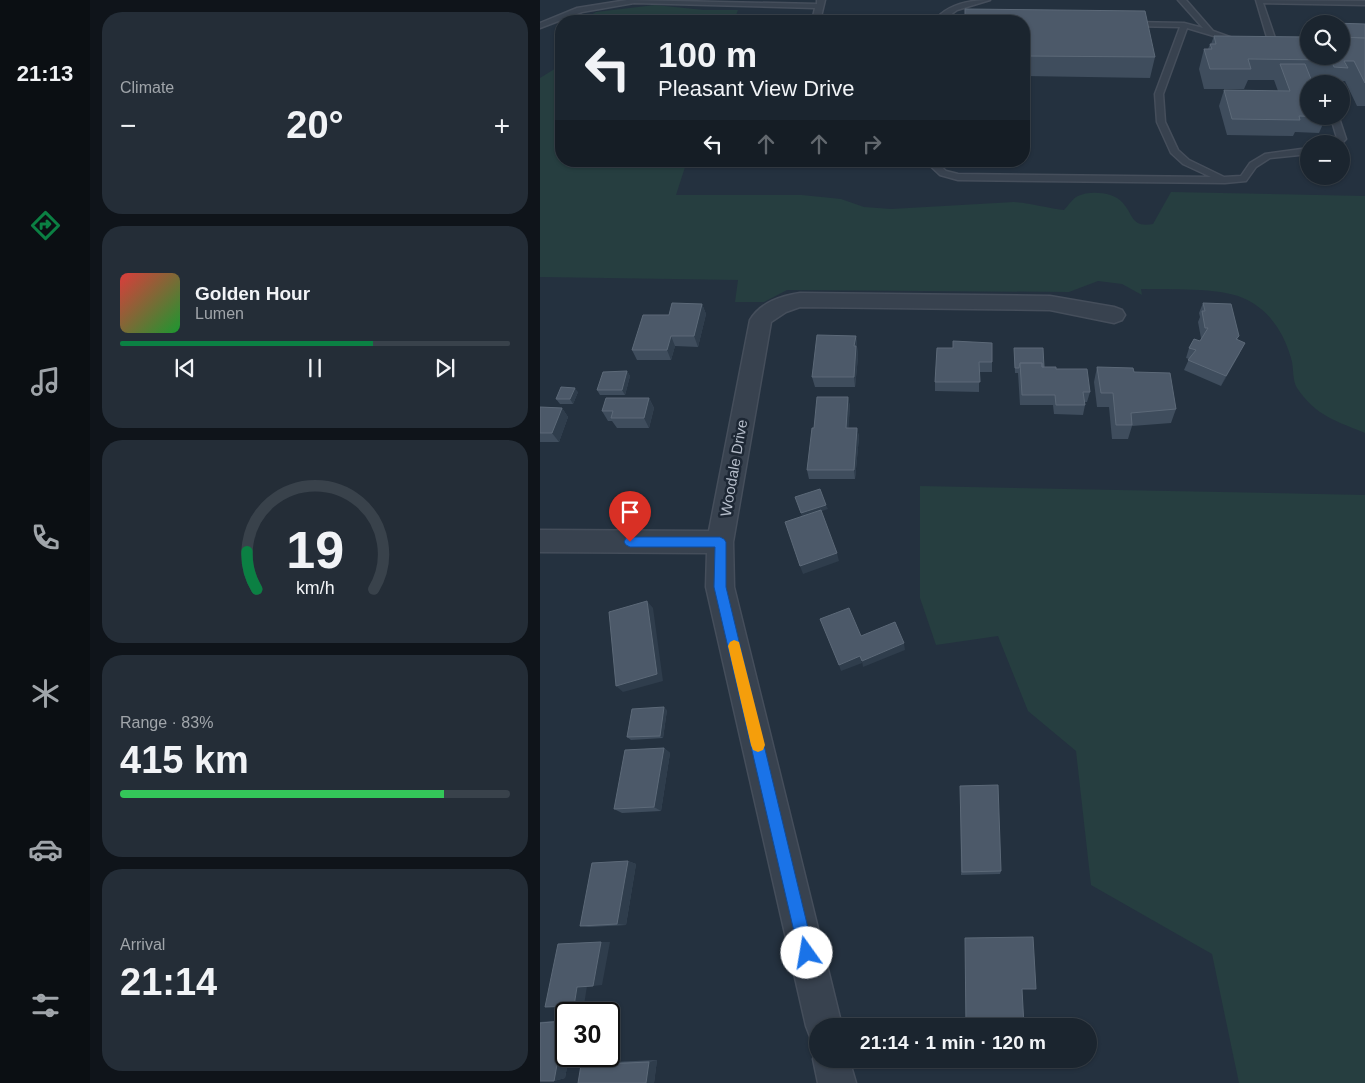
<!DOCTYPE html>
<html lang="en">
<head>
<meta charset="utf-8">
<style>
  :root { --surface:#1b252f; --page:#242d37; --text:#f1f3f6; --muted:#a0a5aa; --line:#39424b; --accent:#0b8043 }
  body { margin:0; font-family:Helvetica,sans-serif; background:var(--page); color:var(--text); height:100vh; display:flex; flex-direction:column; font-size:19px; white-space:nowrap }
  * { box-sizing:border-box; margin:0 }
  p { font-size:16px; color:var(--muted) }
  .icon { flex:none; width:28px; height:28px; fill:none; stroke:currentColor; stroke-width:2; stroke-linecap:round; stroke-linejoin:round }
  .map { position:relative; flex:1; overflow:hidden }
  .side { display:flex; flex-direction:column; gap:12px; padding:12px; background:#0f141a; width:450px }
  .side>* { flex:none }
  .hud { position:absolute; left:15px; top:15px; width:475px; height:152px; border-radius:20px; box-shadow:0 1px 4px #0004,0 0 0 1px var(--line); background:#1b252f; color:var(--text); overflow:hidden }
  .controls { position:absolute; left:760px; top:15px; display:grid; gap:10px }
  .controls a { display:grid; place-items:center; width:50px; height:50px; border-radius:50%; background:var(--surface); box-shadow:0 1px 4px #0004,0 0 0 1px var(--line); font-size:25px }
  .speed { position:absolute; left:15px; top:1002px; display:flex; gap:10px; font-size:25px; font-weight:700; text-align:center }
  .speed>* { display:grid; place-content:center; width:65px; height:65px; border-radius:50%; background:var(--surface); box-shadow:0 1px 4px #0004,0 0 0 1px var(--line); line-height:1 }
  .speed .limit { border:2px solid #111; border-radius:8px; background:#fff; color:#111 }
  .pin { position:absolute; display:grid; place-items:center; width:42px; height:42px; color:#fff; margin:-51px -21px; border-radius:50% 50% 50% 0; rotate:-45deg; box-shadow:0 0 5px #0007 }
  .pin .icon { rotate:45deg }
  .me { position:absolute; width:55px; margin:-28px; rotate:347deg; stroke-linejoin:round; filter:drop-shadow(0 0 4px #0008) }
  .turn { display:flex; align-items:center; gap:18px; height:105px; padding:0 20px; font-size:22px }
  .turn .icon { width:65px; height:65px; stroke-width:2.5 }
  .turn b { display:block; font-size:35px; line-height:42px }
  .lanes { display:flex; align-items:center; height:48px; padding:0 20px; background:#0003; justify-content:center; gap:25px; direction:ltr }
  .lanes .off { opacity:.35 }
  .big { font-size:38px; font-weight:700; line-height:1.1 }
  .side .tile { flex:1; display:flex; flex-direction:column; justify-content:center; gap:8px; min-width:0; padding:0 18px; border-radius:20px; background:var(--page) }
  .side .dial { align-items:center; gap:0 }
  .dial svg { height:130px; overflow:visible; fill:none; stroke:var(--line); stroke-width:7; stroke-linecap:round; text-anchor:middle }
  .dial text { fill:var(--text); stroke:none }
  .song { display:flex; align-items:center; gap:15px }
  .cover { width:60px; height:60px; border-radius:8px; background:linear-gradient(135deg,hsl(0 70% 55%),hsl(130 70% 35%)) }
  .played { height:5px; border-radius:2px; background:linear-gradient(90deg,var(--accent) 65%,var(--line) 65%) }
  .keys { display:flex; justify-content:space-around; direction:ltr }
  .heat { display:flex; justify-content:space-between; align-items:center; font-size:28px; direction:ltr }
  .charge { height:8px; border-radius:4px; background:linear-gradient(90deg,#34c759 83%,var(--line) 0) }
  .trip { position:absolute; left:269px; top:1018px; width:288px; height:50px; border-radius:25px; background:var(--surface); box-shadow:0 1px 4px #0004,0 0 0 1px var(--line); font-weight:700; line-height:50px; text-align:center }
  main { display:flex; flex:1; min-height:0 }
  .menu { display:flex; flex-direction:column; width:90px; justify-content:space-around; align-items:center; background:#0b0f13; color:var(--muted) }
  .menu .icon { width:35px; height:35px }
  .menu .selected { color:var(--accent) }
  .menu b { font-size:22px; color:var(--text) }
  .map>svg:first-child { display:block }
</style>
</head>
<body>
<main>
<nav class="menu">
<b>21:13</b>
<svg class="icon selected" aria-label="directions" viewBox="0 0 24 24"><path d="M12 3l9 9-9 9-9-9zM9 14v-3h6M13 9l2 2-2 2"/></svg>
<svg class="icon" aria-label="music" viewBox="0 0 24 24"><path d="M9 18V5l10-2v13"/><circle cx="6" cy="18" r="3"/><circle cx="16" cy="16" r="3"/></svg>
<svg class="icon" aria-label="phone" viewBox="0 0 24 24"><path d="M5 4h4l2 5-3 2q2 4 5 5l2-3 5 2v4C11 20 4 13 5 4z"/></svg>
<svg class="icon" aria-label="climate" viewBox="0 0 24 24"><path d="M12 3v18M4 7l16 10M4 17L20 7"/></svg>
<svg class="icon" aria-label="car" viewBox="0 0 24 24"><path d="M5 17H2v-5l4-1 3-4h7l3 4 3 1v5h-3M9 17h6M6 11h13"/><circle cx="7" cy="17" r="2"/><circle cx="17" cy="17" r="2"/></svg>
<svg class="icon" aria-label="filters" viewBox="0 0 24 24"><path d="M4 7h16M4 17h16"/><circle cx="9" cy="7" r="2"/><circle cx="15" cy="17" r="2"/></svg>
</nav>
<section class="side">
<div class="tile"><p>Climate</p>
<div class="heat"><a>−</a><b class="big">20°</b><a>+</a></div>
</div>
<div class="tile">
<div class="song"><i class="cover"></i><div><b>Golden Hour</b><p>Lumen</p></div></div>
<div class="played"></div>
<div class="keys"><svg class="icon" aria-label="previous" viewBox="0 0 24 24"><path d="M18 5L8 12l10 7zM5 5v14"/></svg><svg class="icon" aria-label="pause" viewBox="0 0 24 24"><path d="M8 5v14M16 5v14"/></svg><svg class="icon" aria-label="next" viewBox="0 0 24 24"><path d="M6 5l10 7-10 7zM19 5v14"/></svg></div>
</div>
<div class="tile dial"><svg viewBox="0 0 100 80">
<path d="M14 69A42 42 0 1 1 86 69"/>
<path d="M14 69A42 42 0 0 1 8 46" stroke="#0b8043"/>
<text x="50" y="56" font-size="32" font-weight="700">19</text>
<text x="50" y="72" font-size="11">km/h</text>
</svg></div>
<div class="tile"><p>Range · 83%</p><b class="big">415 km</b><div class="charge"></div></div>
<div class="tile"><p>Arrival</p><b class="big">21:14</b></div>
</section>
<div class="map">
<svg width="825" height="1083" viewBox="0 0 825 1083">
  <rect width="100%" height="100%" fill="#24313f"/>
  <!-- green -->
  <path fill="#263e40" d="M115,5L164,10H198L194,21H41L56,12Z
    M21,65V161H147L136,195H262L301,199L324,207L351,209L474,202C491,203 507,208 524,210C528,206 533,198 538,196C549,190 574,192 582,202C594,215 591,228 613,224L631,192L825,196V433C796,421 776,416 757,388C752,380 754,367 751,358C744,333 729,309 703,298C678,287 629,290 601,289L602,295L582,284L558,281L529,292L247,290L224,302H195L198,280L0,277V78Z
    M380,486L825,495V1083H699L672,954L551,885L536,751L488,711L458,636L396,645L380,598Z"/>
  <g fill="none" stroke-linecap="round" stroke-linejoin="round">
    <defs>
      <path id="lane" d="M87,0L277,4V0H285L280,21H272L275,8L94,3L42,12L0,28V23L37,8Z
        M450,0L417,10L402,21H394C408,4 429,0 450,0Z
        M638,0H646L673,31L698,40L694,42L647,28L623,94L625,122L638,150L649,160L684,177L701,176L710,163L725,154L769,148V154L730,158L716,167L706,181L685,183L418,180L400,175L385,161H395L406,171L418,174L671,177L643,164L631,153L617,122L615,94L640,27L591,26L587,24L591,22L644,23L663,28Z
        M716,0L825,1V5L723,3L737,44L733,46L729,44Z
        M793,119L800,121L806,139L801,144H791L797,138L792,121Z"/>
      <path id="street" d="M260,293L510,296L574,307L582,310L585,315L582,320L574,323L510,310L260,307L246,312L231,322L193,542L194,587L302,1026H278V1041L271,1039L266,1026L166,587L167,553L0,552V530L169,531L210,320C221,302 241,296 260,293Z
        M278,1047V1059H309L316,1083H278L273,1059Z"/>
    </defs>
    <!-- lane casing -->
    <use href="#lane" stroke="#454e5b" stroke-width="3"/>
    <!-- street casing -->
    <use href="#street" stroke="#454e5b" stroke-width="3"/>
    <!-- lane -->
    <use href="#lane" fill="#38424f" fill-rule="evenodd"/>
    <!-- street -->
    <use href="#street" fill="#38424f" fill-rule="evenodd"/>
  </g>
  <!-- wall -->
  <path fill="#3f4d5d" d="M484,21L615,57L610,78L484,76Z
    M793,23L825,24V106H817L805,81H802L801,84H784L783,81H772L786,117L779,133L755,132L753,136L687,135L679,106L684,90L738,91L734,80H708L704,89H664L659,69L664,49H668L670,44H671L674,36L801,56V24Z
    M663,303L699,336L697,340L700,353L681,386L644,370L649,359L646,358L649,348L660,341L662,338H661L658,322L660,317L659,313Z
    M162,304L166,314L158,347L135,346L131,360H97L92,350L129,315Z
    M316,336L318,357L315,387H275L272,377Z
    M397,348L452,362V372H439V392L395,391V382Z
    M474,348L504,367L516,369L550,392L547,402H545V405L543,415L514,414L513,405H480L478,373H475Z
    M557,367L594,372L636,409L631,423L592,426L588,439H572L569,407H557L554,382Z
    M87,371L90,376L85,395H60L57,390Z
    M38,392L33,404H20L16,399Z
    M308,397L310,407L308,428H317L319,437L315,479H269L267,470L274,428Z
    M109,398L114,408L109,428H77L72,421H68L62,411Z
    M0,407L22,408L28,417L19,442H0Z
    M127,710L123,738L91,740L87,737Z
    M124,748L130,753L121,811L82,813L74,809Z
    M420,786L461,871L460,874L421,875Z
    M88,861L96,864L86,925L49,927L40,926Z
    M26,1020V1056H29L25,1078L14,1081H0V1022Z
    M117,1060L114,1083L41,1065L51,1063Z"/>
  <!-- shaded-wall -->
  <path fill="#2f3d4c" d="M162,304L166,314L158,347L154,336Z
    M131,336L135,346L131,360L127,350Z
    M316,336L318,357L315,387L314,377V346Z
    M705,343L700,353L681,386L686,376Z
    M87,371L90,376L85,395L82,390Z
    M35,388L38,392L33,404L30,399Z
    M308,397L310,407L308,437L306,428Z
    M109,398L114,408L109,428L104,418Z
    M22,408L28,417L19,442L12,433Z
    M317,428L319,437L315,479L314,470Z
    M286,505L288,509L262,518L261,513Z
    M297,553L299,561L263,574L260,566Z
    M107,601L113,608L123,681L83,692L76,686Z
    M364,643L365,650L323,667L322,661Z
    M320,656L322,663L301,671L299,665Z
    M124,707L127,710L123,738L120,736Z
    M124,748L130,753L121,811L114,807Z
    M88,861L96,864L86,925L77,924Z
    M61,942H70L62,985L53,986Z
    M47,986L44,1005L34,1006L37,987Z
    M25,1021H26V1056H29L25,1078L14,1081Z
    M117,1060L114,1083H106L109,1062Z"/>
  <!-- building -->
  <path fill="#4c5969" stroke="#5c6978" d="M425,9L605,11L615,57L484,56V21H425Z
    M793,23L825,24V38L801,37V24Z
    M674,36L769,37V56H801V37L825,38V83L814,61H804L808,68L794,67L791,60L708,59L711,69H670L664,49H672L670,44H676Z
    M740,64H765L773,84H769V116L786,117L759,116L760,120L692,119L684,90L750,91Z
    M132,303L162,304L154,336H131L127,350H92L103,315H129Z
    M663,303L691,304L699,336L696,339L705,343L686,376L648,360L656,350L649,348L654,339L660,341L668,328H665L662,311H665Z
    M277,335L316,336L314,346H316L314,377H272Z
    M413,341L452,343V362H439L440,382H395L397,348H413Z
    M474,348H503L504,367H502V363H480L479,368H475Z
    M480,363H502V367H516V369H547L550,392H543L545,405H516L515,395H482Z
    M557,367L593,368L594,372L630,373L636,409L591,413L592,425H576L573,393H561Z
    M87,371L82,390H57L63,372Z
    M21,387L35,388L30,399H16Z
    M277,397H308L306,428H317L314,470H267L272,428H274Z
    M66,398H109L104,418H71L73,411H62Z
    M0,407L22,408L12,433H0Z
    M280,489L286,505L261,513L255,497Z
    M281,510L297,553L260,566L245,522Z
    M107,601L117,674L76,686L69,612Z
    M309,608L321,636L355,622L364,643L322,661L320,656L299,665L280,619Z
    M124,707L120,736L87,737L92,709Z
    M124,748L114,807L74,809L85,750Z
    M458,785L461,871L422,872L420,786Z
    M88,861L77,924L40,926L52,863Z
    M493,937L496,989H482L484,1026H426L425,938Z
    M61,942L53,986L37,987L34,1006L5,1007L18,944Z
    M25,1021L14,1081H0V1023Z
    M109,1062L106,1083H38L41,1065Z"/>
  <!-- route -->
  <path fill="#1a73e8" stroke="#114b97" d="M90,537H180L184,539L186,542V587L274,953L272,958L267,960L262,958L259,953L174,587L175,547H90L86,545L84,542L86,538Z"/>
  <!-- slow -->
  <path fill="#f59e0b" d="M194,640L199,642L200,646L225,745L223,750L218,752L213,750L211,745L188,646L190,642Z"/>
  <g text-anchor="middle" stroke-width="5" stroke-linejoin="round" paint-order="stroke">
    <!-- street labels -->
    <g font-size="15" fill="#b5bdca" stroke="#1d2734">
      <text transform="translate(194 468) rotate(-80)" y="5">Woodale Drive</text>
    </g>
  </g>
</svg>
<div class="controls">
<a><svg class="icon" aria-label="search" viewBox="0 0 24 24"><circle cx="10" cy="10" r="6"/><path d="M15 15l6 6"/></svg></a>
<a>+</a>
<a>−</a>
</div>
<div class="speed"><div class="limit">30</div></div>
<div class="pin" style="left:90px;top:542px;background:#d93025"><svg class="icon" aria-label="arrive" viewBox="0 0 24 24"><path d="M6 21V4h12l-3 4 3 4H6"/></svg></div>
<svg class="me" style="left:267px;top:953px" viewBox="-20 -20 40 40"><circle r="19" fill="#fff"/><path d="M0-13L10 11 0 6-10 11z" fill="#1a73e8"/></svg>
<div class="trip">21:14 · 1 min · 120 m</div>
<div class="hud">
<div class="turn"><svg class="icon" aria-label="left" viewBox="0 0 24 24"><path d="M17 20v-9H6M10 6l-5 5 5 5"/></svg><div><b>100 m</b>Pleasant View Drive</div></div>
<div class="lanes"><svg class="icon" aria-label="left" viewBox="0 0 24 24"><path d="M17 20v-9H6M10 6l-5 5 5 5"/></svg><svg class="icon off" aria-label="ahead" viewBox="0 0 24 24"><path d="M12 20V5M6 11l6-6 6 6"/></svg><svg class="icon off" aria-label="ahead" viewBox="0 0 24 24"><path d="M12 20V5M6 11l6-6 6 6"/></svg><svg class="icon off" aria-label="right" viewBox="0 0 24 24"><path d="M7 20v-9h11M14 6l5 5-5 5"/></svg></div>
</div>
</div>
</main>
</body>
</html>
